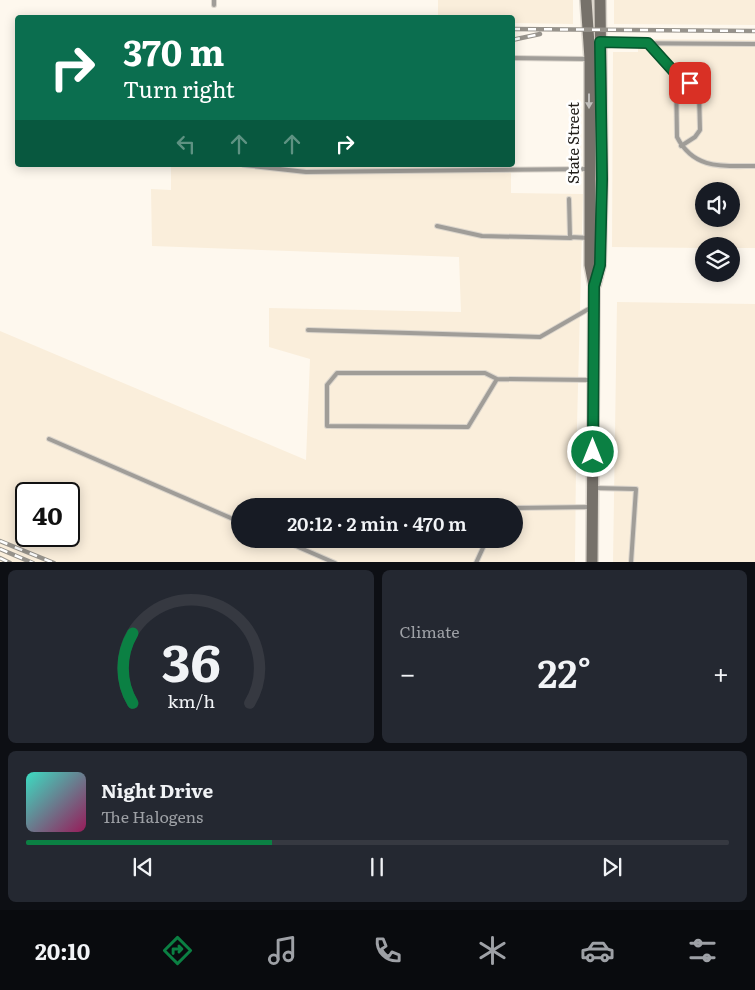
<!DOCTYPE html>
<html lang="en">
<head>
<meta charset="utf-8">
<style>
  :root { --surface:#171b24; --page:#242831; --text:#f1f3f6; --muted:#9ea1a6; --line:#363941; --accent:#0b8043 }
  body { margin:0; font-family:Literata,serif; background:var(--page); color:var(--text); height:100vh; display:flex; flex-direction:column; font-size:19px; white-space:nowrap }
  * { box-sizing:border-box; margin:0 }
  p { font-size:16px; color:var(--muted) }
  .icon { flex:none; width:28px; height:28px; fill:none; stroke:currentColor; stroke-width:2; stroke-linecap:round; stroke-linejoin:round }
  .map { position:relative; height:562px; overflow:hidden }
  .side { display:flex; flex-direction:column; gap:8px; padding:8px; background:#0d0f14; flex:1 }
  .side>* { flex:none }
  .top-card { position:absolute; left:15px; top:15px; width:500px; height:152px; border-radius:5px; box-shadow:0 2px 12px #0003; background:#0b6e4f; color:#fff; overflow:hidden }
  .fabs { position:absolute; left:695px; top:182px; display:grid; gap:10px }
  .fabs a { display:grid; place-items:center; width:45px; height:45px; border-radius:50%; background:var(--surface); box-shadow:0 2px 12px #0003; font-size:25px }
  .speed { position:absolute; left:15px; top:482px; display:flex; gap:10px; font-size:25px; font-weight:700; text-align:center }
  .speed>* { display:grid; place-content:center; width:65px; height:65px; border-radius:50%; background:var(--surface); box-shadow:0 2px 12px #0003; line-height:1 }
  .speed .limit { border:2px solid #111; border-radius:8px; background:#fff; color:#111 }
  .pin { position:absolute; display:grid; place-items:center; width:42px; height:42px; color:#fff; margin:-21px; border-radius:10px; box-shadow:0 2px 8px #0006 }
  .me { position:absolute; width:55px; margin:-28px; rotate:0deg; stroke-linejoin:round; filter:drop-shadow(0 0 4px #0008) }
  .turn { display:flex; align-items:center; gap:18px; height:105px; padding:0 25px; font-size:22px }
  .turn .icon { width:65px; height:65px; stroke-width:2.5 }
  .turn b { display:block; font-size:35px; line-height:42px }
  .lanes { display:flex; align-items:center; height:48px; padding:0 25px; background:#0003; justify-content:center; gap:25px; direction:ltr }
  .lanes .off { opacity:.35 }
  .big { font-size:38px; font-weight:600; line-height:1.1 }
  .side .card { flex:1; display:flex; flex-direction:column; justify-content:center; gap:8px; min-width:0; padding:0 18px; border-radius:8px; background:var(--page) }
  .side .dial { align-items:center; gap:0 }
  .dial svg { height:130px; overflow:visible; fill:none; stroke:var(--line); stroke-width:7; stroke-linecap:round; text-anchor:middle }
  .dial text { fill:var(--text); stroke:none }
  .song { display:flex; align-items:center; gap:15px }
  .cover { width:60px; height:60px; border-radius:8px; background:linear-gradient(135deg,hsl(170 70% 55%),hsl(330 70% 35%)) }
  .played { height:5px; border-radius:2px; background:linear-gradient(90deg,var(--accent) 35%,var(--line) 35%) }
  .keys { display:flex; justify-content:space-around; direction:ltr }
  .heat { display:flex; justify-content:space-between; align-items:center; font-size:28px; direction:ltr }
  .side .tiles { flex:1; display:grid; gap:8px; grid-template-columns:1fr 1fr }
  .card:last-child { grid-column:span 2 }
  .trip { position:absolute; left:231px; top:498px; width:292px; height:50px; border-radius:25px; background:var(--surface); box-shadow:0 2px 12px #0003; font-weight:600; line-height:50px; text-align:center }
  .menu { display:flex; height:80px; justify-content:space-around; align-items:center; background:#090b0e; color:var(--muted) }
  .menu .icon { width:35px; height:35px }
  .menu .selected { color:var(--accent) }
  .menu b { font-size:22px; color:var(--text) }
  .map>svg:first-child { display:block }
</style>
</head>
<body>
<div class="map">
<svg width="755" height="563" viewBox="0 0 755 563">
  <rect width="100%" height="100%" fill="#fef8ee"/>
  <!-- built -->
  <path fill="#faeedb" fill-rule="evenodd" d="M438,0H573V24L513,23L512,18L438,17Z
    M614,0H755V25L614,24Z
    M638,39L755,40V248H731V246H704V248L612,247L613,52H638ZM704,191H731V219H704Z
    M171,165H511V193L583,194L576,464L575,562H0V331L306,460L310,359L269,347V308L461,312L459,257L152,246L151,189L171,190ZM26,494H69V536H26ZM240,506H515V539H240Z
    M617,302L755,304V562L613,563Z"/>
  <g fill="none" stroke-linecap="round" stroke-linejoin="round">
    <defs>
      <path id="lane" d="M214,0V5
        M602,43L755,44
        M648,43L676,74L677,137C694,170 723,166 755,166
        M512,58L587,59
        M676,74L690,83L699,92L700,130L695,137L681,146
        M244,165L306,172L589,169
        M569,199L570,237L589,238
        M437,226L482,236L571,238
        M308,330L540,337L592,307
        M497,379L468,427L327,426V385L337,373H485L497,379L591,380
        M49,439L240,522
        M594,488L636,489L631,563
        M515,508L591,507
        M280,539L335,563
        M476,563L487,539"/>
      <path id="secondary" d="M586,0L590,59V265L594,286L592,563
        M595,285L600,265L602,179L600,0"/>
    </defs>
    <!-- lane casing -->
    <use href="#lane" stroke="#dbd5cc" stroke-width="6"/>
    <!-- secondary casing -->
    <use href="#secondary" stroke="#dbd5cc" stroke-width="14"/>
    <!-- lane -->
    <use href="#lane" stroke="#a09d98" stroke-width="4"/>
    <!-- secondary -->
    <use href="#secondary" stroke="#76716a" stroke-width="11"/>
    <defs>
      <path id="rail" d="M512,29L755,31
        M512,40L540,34
        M0,541L54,563
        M0,549L33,563
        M0,558L10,563"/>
    </defs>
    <!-- rail casing -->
    <use href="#rail" stroke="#97938c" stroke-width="4.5"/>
    <!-- rail -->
    <use href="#rail" stroke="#fff" stroke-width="2.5" stroke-dasharray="8" stroke-linecap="butt"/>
  </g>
  <!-- one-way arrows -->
  <defs><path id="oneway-solid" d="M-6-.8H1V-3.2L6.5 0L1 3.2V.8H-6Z" transform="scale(1.25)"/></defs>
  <use fill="#c1bfbc" href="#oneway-solid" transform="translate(589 101) rotate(90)"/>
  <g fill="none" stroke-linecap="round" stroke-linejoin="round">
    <defs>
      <path id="route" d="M593,452L594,286L600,265L602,179L600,42L648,43L676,74L690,83"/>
    </defs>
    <!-- route casing -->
    <use href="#route" stroke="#07532c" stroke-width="12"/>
    <!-- route -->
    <use href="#route" stroke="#0b8043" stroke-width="9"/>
  </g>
  <g text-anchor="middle" stroke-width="5" stroke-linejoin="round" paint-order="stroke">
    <!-- street labels -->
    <g font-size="15" fill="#211e1a" stroke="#fff">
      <text transform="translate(574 143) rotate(-90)" y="5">State Street</text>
    </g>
  </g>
</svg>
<div class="fabs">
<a><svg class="icon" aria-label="sound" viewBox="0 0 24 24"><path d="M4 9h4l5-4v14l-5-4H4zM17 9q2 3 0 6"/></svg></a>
<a><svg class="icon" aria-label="layers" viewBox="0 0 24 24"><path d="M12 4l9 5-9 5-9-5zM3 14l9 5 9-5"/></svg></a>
</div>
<div class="speed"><div class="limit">40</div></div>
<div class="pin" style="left:690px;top:83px;background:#d93025"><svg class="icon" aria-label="arrive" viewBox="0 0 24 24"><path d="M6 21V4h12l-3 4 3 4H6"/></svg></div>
<svg class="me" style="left:593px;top:452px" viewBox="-20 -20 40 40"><circle r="17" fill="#0b8043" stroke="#fff" stroke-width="3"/><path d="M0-11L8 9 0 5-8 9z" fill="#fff"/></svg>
<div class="trip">20:12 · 2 min · 470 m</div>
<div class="top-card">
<div class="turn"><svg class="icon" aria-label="right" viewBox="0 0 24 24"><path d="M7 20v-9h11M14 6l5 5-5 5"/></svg><div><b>370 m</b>Turn right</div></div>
<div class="lanes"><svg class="icon off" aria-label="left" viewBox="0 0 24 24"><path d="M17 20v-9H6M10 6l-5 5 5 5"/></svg><svg class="icon off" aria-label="ahead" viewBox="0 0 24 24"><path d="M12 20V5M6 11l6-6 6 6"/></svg><svg class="icon off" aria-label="ahead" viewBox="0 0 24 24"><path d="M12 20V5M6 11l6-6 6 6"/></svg><svg class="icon" aria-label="right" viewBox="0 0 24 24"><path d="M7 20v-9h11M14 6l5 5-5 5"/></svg></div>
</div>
</div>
<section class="side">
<div class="tiles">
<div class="card dial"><svg viewBox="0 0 100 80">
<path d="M14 69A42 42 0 1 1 86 69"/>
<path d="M14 69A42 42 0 0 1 14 26" stroke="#0b8043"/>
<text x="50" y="56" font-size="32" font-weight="700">36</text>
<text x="50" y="72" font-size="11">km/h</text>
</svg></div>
<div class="card"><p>Climate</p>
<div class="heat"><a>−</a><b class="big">22°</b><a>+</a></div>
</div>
<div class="card">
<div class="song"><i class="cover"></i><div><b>Night Drive</b><p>The Halogens</p></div></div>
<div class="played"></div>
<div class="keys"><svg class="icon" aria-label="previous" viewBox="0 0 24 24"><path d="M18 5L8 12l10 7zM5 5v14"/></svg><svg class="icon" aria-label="pause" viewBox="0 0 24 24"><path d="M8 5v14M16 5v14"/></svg><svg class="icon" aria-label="next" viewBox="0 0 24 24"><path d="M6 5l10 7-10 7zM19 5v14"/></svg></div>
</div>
</div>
</section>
<nav class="menu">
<b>20:10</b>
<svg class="icon selected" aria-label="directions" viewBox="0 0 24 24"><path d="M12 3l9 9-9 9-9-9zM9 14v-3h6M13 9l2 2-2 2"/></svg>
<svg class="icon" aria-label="music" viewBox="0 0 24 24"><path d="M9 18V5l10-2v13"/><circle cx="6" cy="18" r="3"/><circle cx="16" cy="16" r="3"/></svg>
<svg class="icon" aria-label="phone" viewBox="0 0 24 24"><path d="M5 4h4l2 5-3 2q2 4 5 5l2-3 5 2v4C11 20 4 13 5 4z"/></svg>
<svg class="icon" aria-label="climate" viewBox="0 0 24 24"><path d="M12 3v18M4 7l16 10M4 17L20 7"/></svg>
<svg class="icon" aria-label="car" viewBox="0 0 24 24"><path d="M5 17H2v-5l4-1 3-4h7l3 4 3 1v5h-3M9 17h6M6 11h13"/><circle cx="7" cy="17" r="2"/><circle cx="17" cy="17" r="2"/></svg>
<svg class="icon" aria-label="filters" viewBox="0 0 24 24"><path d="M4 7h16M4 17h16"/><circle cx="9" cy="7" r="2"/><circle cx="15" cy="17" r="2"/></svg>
</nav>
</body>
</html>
